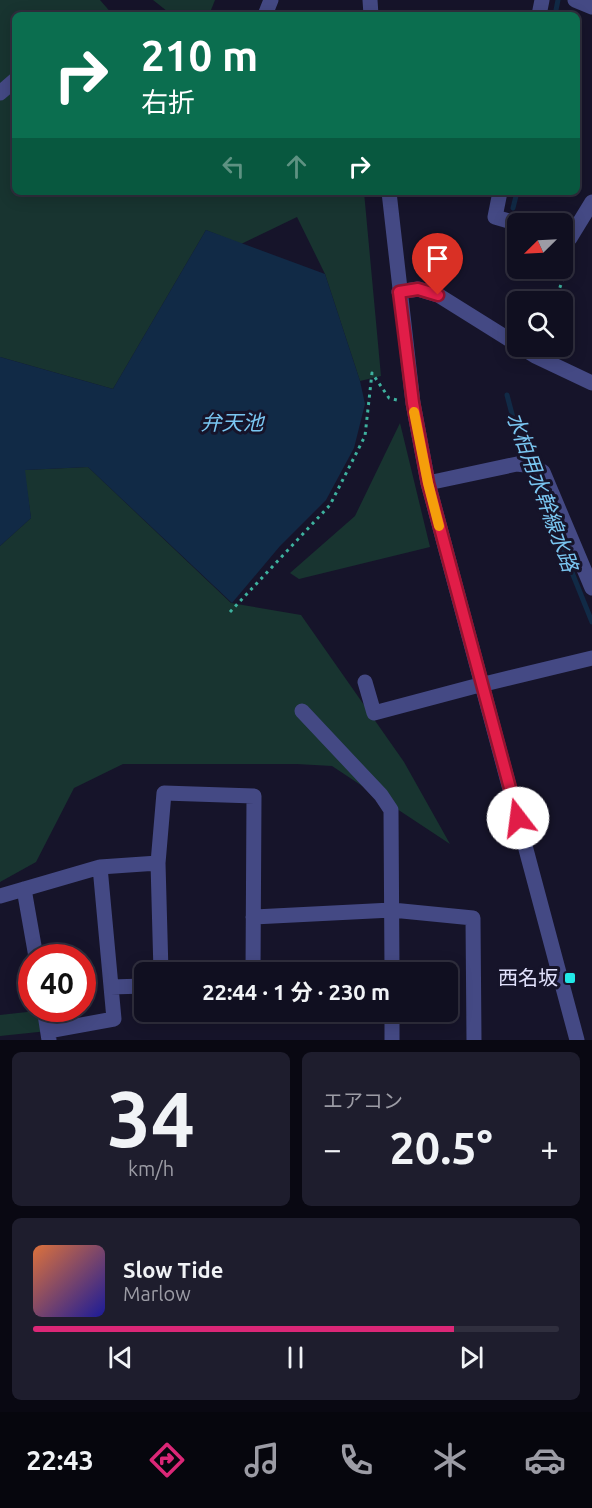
<!DOCTYPE html>
<html lang="ja">
<head>
<meta charset="utf-8">
<style>
  :root { --surface:#100f20; --page:#1e1d2d; --text:#f1f3f6; --muted:#9c9ca5; --line:#302f3e; --accent:#db2777 }
  body { margin:0; font-family:Ubuntu,"Noto Sans JP",sans-serif; background:var(--page); color:var(--text); height:100vh; display:flex; flex-direction:column; font-size:22px; white-space:nowrap }
  * { box-sizing:border-box; margin:0 }
  p { font-size:20px; color:var(--muted) }
  .icon { flex:none; width:33px; height:33px; fill:none; stroke:currentColor; stroke-width:2; stroke-linecap:round; stroke-linejoin:round }
  .map { position:relative; height:1040px; overflow:hidden }
  .drawer { display:flex; flex-direction:column; gap:12px; padding:12px; background:#090812; flex:1 }
  .drawer>* { flex:none }
  .guide { position:absolute; left:12px; top:12px; width:568px; height:183px; border-radius:9px; box-shadow:0 3px 15px #0003,0 0 0 2px var(--line); background:#0b6e4f; color:#fff; overflow:hidden }
  .needle { width:39px; rotate:246deg }
  .fabs { position:absolute; left:507px; top:213px; display:grid; gap:12px }
  .fabs a { display:grid; place-items:center; width:66px; height:66px; border-radius:9px; background:var(--surface); box-shadow:0 3px 15px #0003,0 0 0 2px var(--line); font-size:30px }
  .speed { position:absolute; left:18px; top:944px; display:flex; gap:12px; font-size:30px; font-weight:700; text-align:center }
  .speed>* { display:grid; place-content:center; width:78px; height:78px; border-radius:50%; background:var(--surface); box-shadow:0 3px 15px #0003,0 0 0 2px var(--line); line-height:1 }
  .speed .limit { border:9px solid #d22; background:#fff; color:#111 }
  .pin { position:absolute; display:grid; place-items:center; width:51px; height:51px; color:#fff; margin:-62px -26px; border-radius:50% 50% 50% 0; rotate:-45deg; box-shadow:0 0 6px #0007 }
  .pin .icon { rotate:45deg }
  .me { position:absolute; width:66px; margin:-33px; rotate:345deg; stroke-linejoin:round; filter:drop-shadow(0 0 4px #0008) }
  .turn { display:flex; align-items:center; gap:21px; height:126px; padding:0 30px; font-size:27px }
  .turn .icon { width:78px; height:78px; stroke-width:2.5 }
  .turn b { display:block; font-size:42px; line-height:51px }
  .lanes { display:flex; align-items:center; height:57px; padding:0 30px; background:#0003; justify-content:center; gap:30px; direction:ltr }
  .lanes .off { opacity:.35 }
  .big { font-size:45px; font-weight:700; line-height:1.1 }
  .drawer .widget { flex:1; display:flex; flex-direction:column; justify-content:center; gap:9px; min-width:0; padding:0 21px; border-radius:9px; background:var(--page) }
  .drawer .dial { align-items:center; gap:0 }
  .dial b { font-size:78px; line-height:1 }
  .song { display:flex; align-items:center; gap:18px }
  .cover { width:72px; height:72px; border-radius:9px; background:linear-gradient(135deg,hsl(20 70% 55%),hsl(240 70% 35%)) }
  .played { height:6px; border-radius:3px; background:linear-gradient(90deg,var(--accent) 80%,var(--line) 80%) }
  .keys { display:flex; justify-content:space-around; direction:ltr }
  .heat { display:flex; justify-content:space-between; align-items:center; font-size:33px; direction:ltr }
  .drawer .tiles { flex:1; display:grid; gap:12px; grid-template-columns:1fr 1fr }
  .widget:last-child { grid-column:span 2 }
  .trip { position:absolute; left:134px; top:962px; width:324px; height:60px; border-radius:9px; background:var(--surface); box-shadow:0 3px 15px #0003,0 0 0 2px var(--line); font-weight:700; line-height:60px; text-align:center }
  .tabs { display:flex; height:96px; justify-content:space-around; align-items:center; background:#06060d; color:var(--muted) }
  .tabs .icon { width:42px; height:42px }
  .tabs .on { color:var(--accent) }
  .tabs b { font-size:27px; color:var(--text) }
  .map>svg:first-child { display:block }
</style>
</head>
<body>
<div class="map">
<svg width="592" height="1040" viewBox="0 0 592 1040">
  <rect width="100%" height="100%" fill="#16142a"/>
  <!-- green -->
  <path fill="#183430" d="M0,0H100L113,15H15V192H364L381,376L360,381L325,274L297,217L241,244L206,230L113,389L0,357Z
    M153,0H215L209,15H172Z
    M400,423L430,547L299,579L290,573L355,516Z
    M88,467L231,603L301,615L404,762L450,844L332,766L297,764H123L74,788L36,862L0,882V546L31,518L24,470Z
    M45,1010L48,1031L0,1036V1015Z"/>
  <!-- water -->
  <path fill="#112a46" d="M206,230L325,274L360,381L365,404L354,448L326,500L280,546L232,603L88,467L25,470L31,518L0,546V357L113,389Z"/>
  <g fill="none" stroke-linecap="round" stroke-linejoin="round">
    <!-- stream -->
    <path stroke="#112a46" stroke-width="5" d="M555,15L558,0
      M513,208L517,192
      M507,395L519,441L592,622"/>
    <!-- path -->
    <path stroke="#3eb29f" stroke-width="3" stroke-dasharray="3 4.5" stroke-linecap="butt" d="M555,302L572,252
      M230,612L330,505L365,436L372,373L389,398L397,400"/>
    <!-- minor -->
    <path stroke="#444984" stroke-width="15" d="M370,0L371,15
      M575,0L592,7
      M265,15L271,0
      M539,15L542,0
      M0,93L15,80
      M389,192L413,403L428,483L577,1040
      M500,192L495,217L519,224
      M562,236L570,238L592,202
      M399,292L418,289L438,295L518,345
      M519,346L535,356L592,383
      M428,483L517,464L533,466L543,472L592,588
      M365,682L374,713L472,687L592,658
      M302,711L381,795L391,810L392,972
      M24,889L36,957
      M0,896L100,867L158,863
      M253,917L392,910L473,918L474,1040
      M161,972L158,863L164,793L254,796L253,972
      M111,987L144,986
      M44,1008L49,1040
      M48,1031L114,1019L100,867
      M392,1040V1011"/>
  </g>
  <g fill="none" stroke-linecap="round" stroke-linejoin="round">
    <defs>
      <path id="route" d="M438,295L418,289L399,292L413,403L428,483L518,818"/>
    </defs>
    <!-- route casing -->
    <use href="#route" stroke="#92132f" stroke-width="15"/>
    <!-- route -->
    <use href="#route" stroke="#e11d48" stroke-width="10"/>
    <!-- slow -->
    <path stroke="#f59e0b" stroke-width="10" d="M414,412L428,483L439,526"/>
  </g>
  <!-- markers -->
  <rect fill="#21e8e7" stroke="#16142a" stroke-width="2" x="564" y="972" width="12" height="12" rx="3"/>
  <g text-anchor="middle" stroke-width="6" stroke-linejoin="round" paint-order="stroke">
    <!-- poi labels -->
    <g font-size="20" fill="#e1e1fc" stroke="#16142a" text-anchor="end">
      <text x="558" y="985">西名坂</text>
    </g>
    <!-- water labels -->
    <g font-size="21" font-style="italic" fill="#7ac6f1" stroke="#16142a">
      <text x="232" y="430">弁天池</text>
      <text transform="translate(542 492) rotate(70)" y="7">水柏用水幹線水路</text>
    </g>
  </g>
</svg>
<div class="fabs">
<a><svg class="needle" viewBox="-14 -14 28 28"><path d="M0-13l5 13h-10z" fill="#e53935"/><path d="M0 13l5-13h-10z" fill="#9c9ca5"/></svg></a>
<a><svg class="icon" aria-label="search" viewBox="0 0 24 24"><circle cx="10" cy="10" r="6"/><path d="M15 15l6 6"/></svg></a>
</div>
<div class="speed"><div class="limit">40</div></div>
<div class="pin" style="left:438px;top:295px;background:#d93025"><svg class="icon" aria-label="arrive" viewBox="0 0 24 24"><path d="M6 21V4h12l-3 4 3 4H6"/></svg></div>
<svg class="me" style="left:518px;top:818px" viewBox="-20 -20 40 40"><circle r="19" fill="#fff"/><path d="M0-13L10 11 0 6-10 11z" fill="#e11d48"/></svg>
<div class="trip">22:44 · 1 分 · 230 m</div>
<div class="guide">
<div class="turn"><svg class="icon" aria-label="right" viewBox="0 0 24 24"><path d="M7 20v-9h11M14 6l5 5-5 5"/></svg><div><b>210 m</b>右折</div></div>
<div class="lanes"><svg class="icon off" aria-label="left" viewBox="0 0 24 24"><path d="M17 20v-9H6M10 6l-5 5 5 5"/></svg><svg class="icon off" aria-label="ahead" viewBox="0 0 24 24"><path d="M12 20V5M6 11l6-6 6 6"/></svg><svg class="icon" aria-label="right" viewBox="0 0 24 24"><path d="M7 20v-9h11M14 6l5 5-5 5"/></svg></div>
</div>
</div>
<section class="drawer">
<div class="tiles">
<div class="widget dial"><b>34</b><p>km/h</p></div>
<div class="widget"><p>エアコン</p>
<div class="heat"><a>−</a><b class="big">20.5°</b><a>+</a></div>
</div>
<div class="widget">
<div class="song"><i class="cover"></i><div><b>Slow Tide</b><p>Marlow</p></div></div>
<div class="played"></div>
<div class="keys"><svg class="icon" aria-label="previous" viewBox="0 0 24 24"><path d="M18 5L8 12l10 7zM5 5v14"/></svg><svg class="icon" aria-label="pause" viewBox="0 0 24 24"><path d="M8 5v14M16 5v14"/></svg><svg class="icon" aria-label="next" viewBox="0 0 24 24"><path d="M6 5l10 7-10 7zM19 5v14"/></svg></div>
</div>
</div>
</section>
<nav class="tabs">
<b>22:43</b>
<svg class="icon on" aria-label="directions" viewBox="0 0 24 24"><path d="M12 3l9 9-9 9-9-9zM9 14v-3h6M13 9l2 2-2 2"/></svg>
<svg class="icon" aria-label="music" viewBox="0 0 24 24"><path d="M9 18V5l10-2v13"/><circle cx="6" cy="18" r="3"/><circle cx="16" cy="16" r="3"/></svg>
<svg class="icon" aria-label="phone" viewBox="0 0 24 24"><path d="M5 4h4l2 5-3 2q2 4 5 5l2-3 5 2v4C11 20 4 13 5 4z"/></svg>
<svg class="icon" aria-label="climate" viewBox="0 0 24 24"><path d="M12 3v18M4 7l16 10M4 17L20 7"/></svg>
<svg class="icon" aria-label="car" viewBox="0 0 24 24"><path d="M5 17H2v-5l4-1 3-4h7l3 4 3 1v5h-3M9 17h6M6 11h13"/><circle cx="7" cy="17" r="2"/><circle cx="17" cy="17" r="2"/></svg>
</nav>
</body>
</html>
